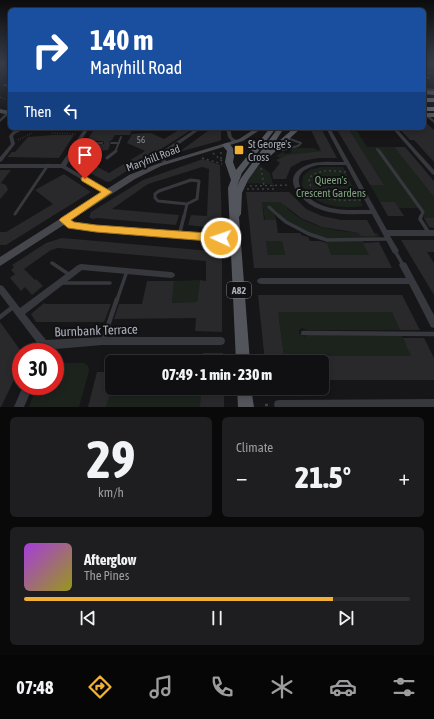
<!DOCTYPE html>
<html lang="en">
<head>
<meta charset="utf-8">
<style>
  :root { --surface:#101012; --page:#1e1e20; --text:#f1f3f6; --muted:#9c9d9f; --line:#303032; --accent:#f2b134 }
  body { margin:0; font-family:"Asap Condensed",sans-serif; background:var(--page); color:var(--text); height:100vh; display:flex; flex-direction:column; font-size:15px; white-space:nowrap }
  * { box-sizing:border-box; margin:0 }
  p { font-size:13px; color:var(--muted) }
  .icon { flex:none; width:22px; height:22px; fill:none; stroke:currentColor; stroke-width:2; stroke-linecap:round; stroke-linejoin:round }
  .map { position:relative; height:407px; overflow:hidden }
  .details { display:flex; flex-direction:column; gap:10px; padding:10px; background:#09090a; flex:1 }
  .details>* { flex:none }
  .top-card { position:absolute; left:8px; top:8px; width:418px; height:122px; border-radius:6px; box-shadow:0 2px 6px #0003,0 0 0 1px var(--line); background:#1a4fa0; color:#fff; overflow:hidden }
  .speed { position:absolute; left:12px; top:343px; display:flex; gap:8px; font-size:20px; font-weight:700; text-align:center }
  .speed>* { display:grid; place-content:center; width:52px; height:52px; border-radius:50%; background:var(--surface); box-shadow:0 2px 6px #0003,0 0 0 1px var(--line); line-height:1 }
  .speed .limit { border:6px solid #d22; background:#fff; color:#111 }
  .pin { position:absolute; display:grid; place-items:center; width:34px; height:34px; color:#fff; margin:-41px -17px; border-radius:50% 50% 50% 0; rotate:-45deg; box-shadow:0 0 4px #0007 }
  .pin .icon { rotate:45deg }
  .me { position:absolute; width:44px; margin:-22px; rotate:273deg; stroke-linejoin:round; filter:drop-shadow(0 0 3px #0008) }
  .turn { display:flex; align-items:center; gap:14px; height:84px; padding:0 16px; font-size:18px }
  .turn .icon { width:52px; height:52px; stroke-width:2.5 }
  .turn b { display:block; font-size:28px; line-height:34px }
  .then { display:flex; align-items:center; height:38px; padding:0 16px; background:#0003; gap:8px; font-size:15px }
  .big { font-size:30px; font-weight:800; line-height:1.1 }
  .details .widget { flex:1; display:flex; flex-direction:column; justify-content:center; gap:6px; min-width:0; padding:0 14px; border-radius:6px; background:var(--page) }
  .details .dial { align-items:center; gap:0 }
  .dial b { font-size:52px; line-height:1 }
  .song { display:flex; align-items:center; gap:12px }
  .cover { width:48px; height:48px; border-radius:6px; background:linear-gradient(135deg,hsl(280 70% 55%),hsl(60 70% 35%)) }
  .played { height:4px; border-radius:2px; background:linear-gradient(90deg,var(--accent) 80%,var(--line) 80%) }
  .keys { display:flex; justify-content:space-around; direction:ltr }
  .heat { display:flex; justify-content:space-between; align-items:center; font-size:22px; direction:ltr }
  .details .tiles { flex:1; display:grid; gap:10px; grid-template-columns:1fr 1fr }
  .widget:last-child { grid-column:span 2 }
  .trip { position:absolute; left:105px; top:355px; width:224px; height:40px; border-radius:6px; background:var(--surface); box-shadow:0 2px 6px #0003,0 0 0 1px var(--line); font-weight:800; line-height:40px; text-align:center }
  .dock { display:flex; height:64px; justify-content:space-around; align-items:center; background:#060607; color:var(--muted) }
  .dock .icon { width:28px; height:28px }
  .dock .active { color:var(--accent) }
  .dock b { font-size:18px; color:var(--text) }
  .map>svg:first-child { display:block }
</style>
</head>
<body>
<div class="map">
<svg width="434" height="407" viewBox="0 0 434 407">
  <rect width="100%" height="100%" fill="#161618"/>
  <!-- green -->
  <path fill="#1c231d" d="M348,128H355L367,147H394L434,197V218H424L423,212L420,208H399L395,203L380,202L370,185H384Z
    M294,148H313L321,151L298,154L285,160L276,156L283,152L286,154L292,152L289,149Z
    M260,165L270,173L273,184L245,183L254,170Z
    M321,167H343L363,206C343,209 311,206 302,185L303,176L310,170Z
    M277,200H281C285,205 285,207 290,211C314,231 349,233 378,233L380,238L329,239L305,231L286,220L269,206L267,207L275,213L276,220H265L262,202H277Z
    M266,241H282L285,255H268Z
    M326,241H363L370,257L367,255H331Z
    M200,280L197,302L172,303L174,281Z
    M278,309L296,312H388L392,311L400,330H307L302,328L299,330V333L304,337L308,335L402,336L413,357H286L284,355L279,318L277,317Z
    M55,363H84L88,366L89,371L79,407H29L37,386H55Z
    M111,387L201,388L200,407H106Z"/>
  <!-- building -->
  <path fill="#29292c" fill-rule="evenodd" d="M424,121L434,130V162L414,140H410L399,128H424Z
    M103,128H133L130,135H115L112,140L109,142L110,145L108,150L92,152L86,161L109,173L145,151L127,143L132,134L151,133L164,139L182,128H194L111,181L107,182L73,164L84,146L104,144V142L102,141H87L93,131H101Z
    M212,128H221V140L219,141L179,152Z
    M310,128H321L337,158H318L302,161L291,167L286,179H273L272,173L280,163L276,160L288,155L321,151Z
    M336,128H348L384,185H370Z
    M53,135H74L59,158L7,157L12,152H15L28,137Z
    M394,147H405L434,181V197Z
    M203,159L220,165L222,229L188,225L191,215L207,216L209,169L202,167L148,184L112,209L179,215L176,225L97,218L93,219L89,217L91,212L143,180Z
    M0,170H11L1,183L6,185L8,190L0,199Z
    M64,174L91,192L6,245H0V232H6L53,204L35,190Z
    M246,192H289L306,209L322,216L341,220H367L376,236H361L359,233L322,227L301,218L280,202H262L264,220H276L278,233H300L301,235L308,237L310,241H320L327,243L331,255H369L363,243L379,242L392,268H254ZM266,241H282L285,255H268Z
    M380,202H395L404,216H388Z
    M424,218H434V228L429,227Z
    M62,238L222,252V332L195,331L196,318L114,319L119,304H142L147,281H174L172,303L197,302L200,280L206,281V261L58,248L51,250L24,269L35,280L36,279L43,286L32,295L25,287L21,291L10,278L15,274L11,270L14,267L12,265L46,243Z
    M401,240H434V252H427L434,263V295Z
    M258,295H402L420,330H400L392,312H278L284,356H411L403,338H424L434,358V380H322V362H265Z
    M44,303L46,304H111L104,322H36L31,314Z
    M0,322L21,351V365L1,407H0Z
    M203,353H223V362H203Z
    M97,372H112V387L106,407H88Z
    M201,388H224V407H200Z"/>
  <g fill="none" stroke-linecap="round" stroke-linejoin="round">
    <!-- path-far2 -->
    <path stroke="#3d3f44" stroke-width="1" stroke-dasharray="1 1.5" stroke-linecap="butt" d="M0,97L10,101
      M52,133L76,134
      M18,140L32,133"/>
    <!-- path-far1 -->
    <path stroke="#3d3f44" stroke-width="1.5" stroke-dasharray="2 3" stroke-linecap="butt" d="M221,152V160
      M213,153L222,161
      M202,158L222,164
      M261,168L264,186
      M346,172C333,171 320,168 309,178C310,204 343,200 362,200
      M250,186L290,185
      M247,189H274L273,185"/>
    <!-- path -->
    <path stroke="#3d3f44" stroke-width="2.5" stroke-dasharray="3 4.5" stroke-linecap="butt" d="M265,405H271"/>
    <!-- lane-far4 -->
    <path stroke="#37383d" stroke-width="1.5" d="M424,74L431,73"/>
    <!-- lane-far3 -->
    <path stroke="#37383d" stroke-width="2" d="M138,128L137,130L166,129
      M111,143H119
      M77,144L102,143
      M169,148L176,152
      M377,149L380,152
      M282,150L298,146L301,143L287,138
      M115,152L121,137"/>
    <!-- lane-far2 -->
    <path stroke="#37383d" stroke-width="3" d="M379,151L423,212L421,217
      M107,158L116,151
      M191,180L199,181L197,199L187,204L158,201L155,198V194L159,191Z
      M269,207L280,217
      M15,214L48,165
      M184,217L187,204"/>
    <!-- lane-far1 -->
    <path stroke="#37383d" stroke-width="3.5" d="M279,216L286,222L309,234L327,240L388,239
      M421,216L420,219L429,233
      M179,236L184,216
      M395,251L403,265
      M52,263L70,275
      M62,283H110
      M117,300L127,271"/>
    <!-- lane -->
    <path stroke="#37383d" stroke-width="4.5" d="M0,317L13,307
      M303,333L434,334
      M103,340L117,299"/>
    <!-- street -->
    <path fill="#37383d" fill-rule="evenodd" d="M424,75L429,77L430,78L428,79L424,77Z
      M5,84L10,85V87L4,86L3,85Z
      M424,88L434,89V91L424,90Z
      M9,110H10V113L0,122V119Z
      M425,114H427L434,120V123L425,116Z
      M21,128C30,128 43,126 51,130L49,131C37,130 23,126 13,136L15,144L2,161L0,162V157L11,144L9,136L13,131Z
      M85,128H89L66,166L109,191L110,192L109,193H105L62,168H0V164H61Z
      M197,128H202L165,154L163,157L168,163L167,164H163L159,157L161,152Z
      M226,128H230L232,137L237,141V143H233L228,137Z
      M326,128H330L387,230H434V236H390L399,251L397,253L395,254L393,253L372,214C354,214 334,216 317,208C301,201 279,178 305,166C317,160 331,162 344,162ZM318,165H346L370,210C354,210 338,211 324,206C301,198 284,172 318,165Z
      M392,128H396L434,170V175L432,174Z
      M62,218H66L74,223L83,226L221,235L223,236L224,238L223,240L221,241L83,230C75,228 67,226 61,220Z
      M403,262L406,263L434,315V328L431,327L409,284H261L258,283L257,281L258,279L261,278H406L399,265L400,263Z
      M81,264L171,272L174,273L175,275L174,277L171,278L82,270L25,314L46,340L102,337H221L224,338L225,341L224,344L221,345H102L44,350L41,348L0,294V285L3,286L20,308L78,265Z
      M23,386H33L24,407H14Z
      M434,399V407H275L274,405L275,401L279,400Z"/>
    <!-- secondary -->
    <path fill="#45474d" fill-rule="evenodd" d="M0,109L10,111V115L0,113Z
      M256,128H263L243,141L161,166L135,179L0,266V257L129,175L157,164L239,139Z"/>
    <!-- primary -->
    <path fill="#53555c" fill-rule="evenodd" d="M424,90L434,91V95L424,94Z
      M424,113H434V117H424Z
      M270,128H276L242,173L237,186L241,178L278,128H284L271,148L294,128H301L267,159H263L248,180L242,193L241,214L239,217L250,362H236L228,188L231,180L225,162L227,151L222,145L226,143H229L235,151L233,162L236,170Z
      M237,388H251L254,407H238Z"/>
    <!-- highway -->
    <path fill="#63666e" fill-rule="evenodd" d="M424,98H434V102H424Z
      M424,107H434V111H424Z"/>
  </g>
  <!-- sky -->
  <linearGradient id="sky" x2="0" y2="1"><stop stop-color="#0c0c0d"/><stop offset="0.53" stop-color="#363c48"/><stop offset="1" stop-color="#363c48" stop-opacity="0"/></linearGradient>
  <rect width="434" height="120" fill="url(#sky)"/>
  <!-- route -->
  <path fill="#f2b134" stroke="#9d7322" d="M85,176L112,192L71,220L74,222L96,225L221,234L225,235L227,238L225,241L221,242L96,232L68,228L59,220L61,218L101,192L82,181L81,179L82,177Z"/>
  <!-- markers -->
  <rect fill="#f2b134" stroke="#111113" stroke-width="1.5" x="234" y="145" width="10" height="10" rx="2"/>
  <g text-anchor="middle" stroke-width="4" stroke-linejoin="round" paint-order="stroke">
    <!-- number labels -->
    <g font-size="9" fill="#888b94">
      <text x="141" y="143">56</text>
    </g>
    <!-- shield labels -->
    <rect fill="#111113" stroke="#7b7e86" stroke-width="1" x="227" y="282" width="24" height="16" rx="3"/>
    <g font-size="10" font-weight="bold" fill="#a8adb8">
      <text x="239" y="294">A82</text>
    </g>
    <!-- poi labels -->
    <g font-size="11" fill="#a8adb8" stroke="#111113" text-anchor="start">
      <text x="248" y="148">St George's<tspan x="248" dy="13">Cross</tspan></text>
    </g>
    <!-- street labels -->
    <g font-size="11" fill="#a8adb8" stroke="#111113">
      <text transform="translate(153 158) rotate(-21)" y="4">Maryhill Road</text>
    </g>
    <!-- park labels -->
    <g font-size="11" fill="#7fa381" stroke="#111113">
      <text x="331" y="184">Queen's<tspan x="331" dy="13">Crescent Gardens</tspan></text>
    </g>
    <!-- near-street labels -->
    <g font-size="13" fill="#a8adb8" stroke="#111113">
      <text transform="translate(96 330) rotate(-2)" y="5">Burnbank Terrace</text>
    </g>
  </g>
</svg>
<div class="speed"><div class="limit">30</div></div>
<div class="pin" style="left:85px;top:179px;background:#d93025"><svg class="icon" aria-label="arrive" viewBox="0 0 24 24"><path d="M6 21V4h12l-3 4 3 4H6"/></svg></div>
<svg class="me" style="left:221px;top:238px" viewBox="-20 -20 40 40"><circle r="17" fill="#f2b134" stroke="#fff" stroke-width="3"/><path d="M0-11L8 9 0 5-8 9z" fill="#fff"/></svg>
<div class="trip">07:49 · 1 min · 230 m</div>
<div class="top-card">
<div class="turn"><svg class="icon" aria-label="right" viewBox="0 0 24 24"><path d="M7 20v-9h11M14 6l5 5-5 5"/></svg><div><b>140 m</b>Maryhill Road</div></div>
<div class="then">Then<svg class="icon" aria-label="left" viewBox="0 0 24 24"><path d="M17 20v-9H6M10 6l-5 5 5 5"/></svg></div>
</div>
</div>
<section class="details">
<div class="tiles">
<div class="widget dial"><b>29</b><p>km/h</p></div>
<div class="widget"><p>Climate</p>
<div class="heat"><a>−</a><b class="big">21.5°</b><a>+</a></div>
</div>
<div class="widget">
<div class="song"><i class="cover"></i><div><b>Afterglow</b><p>The Pines</p></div></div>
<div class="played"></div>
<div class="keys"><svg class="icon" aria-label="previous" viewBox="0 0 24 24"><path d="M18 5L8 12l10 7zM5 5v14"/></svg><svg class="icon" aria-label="pause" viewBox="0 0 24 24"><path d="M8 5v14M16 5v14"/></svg><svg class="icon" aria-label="next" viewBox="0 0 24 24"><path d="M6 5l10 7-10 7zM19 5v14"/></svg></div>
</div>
</div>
</section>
<nav class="dock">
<b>07:48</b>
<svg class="icon active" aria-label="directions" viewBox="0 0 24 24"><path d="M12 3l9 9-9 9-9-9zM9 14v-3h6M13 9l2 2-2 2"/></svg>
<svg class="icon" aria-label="music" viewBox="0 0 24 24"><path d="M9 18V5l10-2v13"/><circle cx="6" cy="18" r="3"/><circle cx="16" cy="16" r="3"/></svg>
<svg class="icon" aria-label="phone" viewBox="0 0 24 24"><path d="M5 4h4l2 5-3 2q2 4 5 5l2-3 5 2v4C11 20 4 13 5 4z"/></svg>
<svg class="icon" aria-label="climate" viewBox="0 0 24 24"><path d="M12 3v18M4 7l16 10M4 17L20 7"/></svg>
<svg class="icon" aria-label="car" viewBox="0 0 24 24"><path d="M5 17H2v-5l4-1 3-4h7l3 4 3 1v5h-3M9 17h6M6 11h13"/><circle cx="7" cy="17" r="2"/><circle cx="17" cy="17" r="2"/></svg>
<svg class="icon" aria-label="filters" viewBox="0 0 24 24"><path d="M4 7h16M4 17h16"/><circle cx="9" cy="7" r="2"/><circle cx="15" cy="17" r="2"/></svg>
</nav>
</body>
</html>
